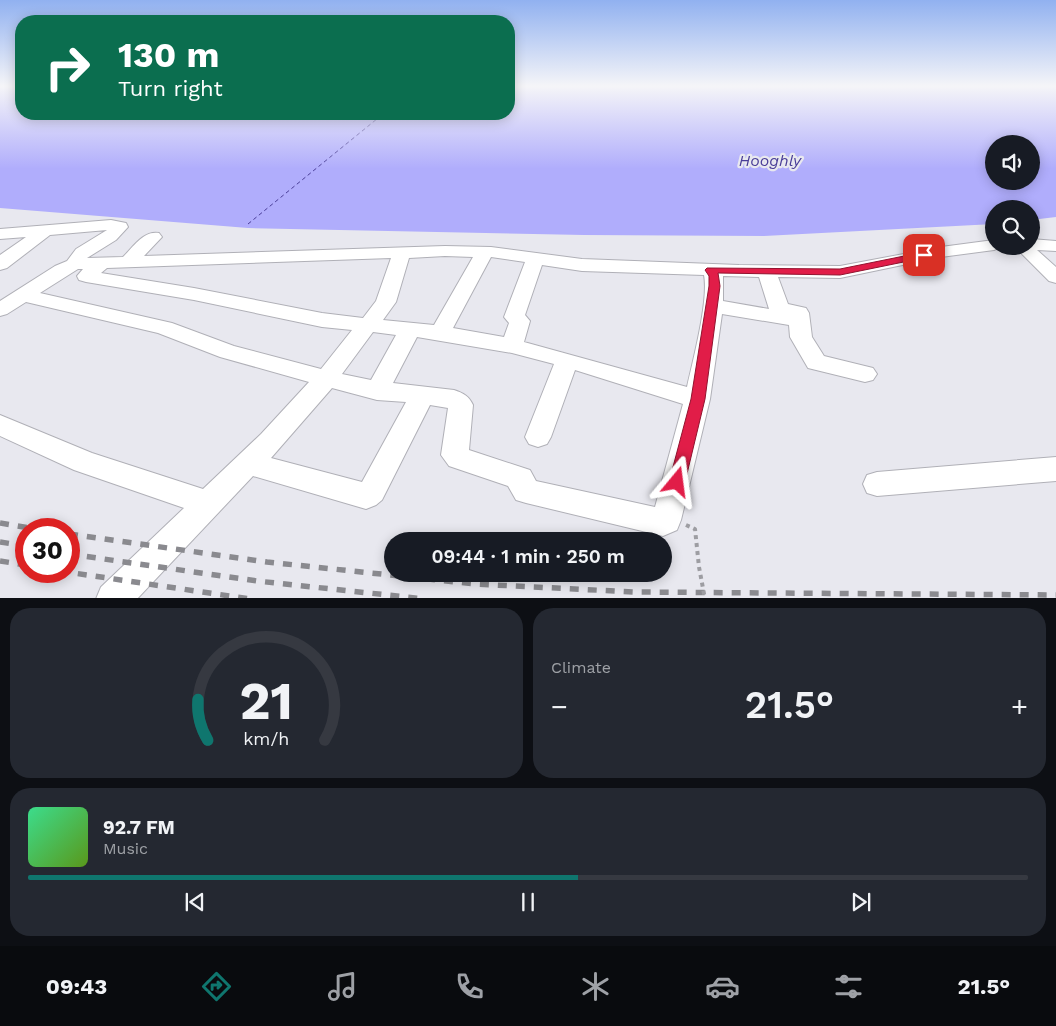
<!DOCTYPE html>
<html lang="en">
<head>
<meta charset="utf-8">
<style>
  :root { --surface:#171b24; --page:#242831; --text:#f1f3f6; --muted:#9ea1a6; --line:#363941; --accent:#0f766e }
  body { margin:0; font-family:"Work Sans",sans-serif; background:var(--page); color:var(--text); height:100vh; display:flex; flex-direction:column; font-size:19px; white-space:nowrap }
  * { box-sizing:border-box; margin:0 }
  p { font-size:16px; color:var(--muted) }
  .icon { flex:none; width:28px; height:28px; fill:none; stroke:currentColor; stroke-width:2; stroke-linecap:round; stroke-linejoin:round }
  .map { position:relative; height:598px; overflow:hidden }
  .drawer { display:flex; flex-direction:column; gap:10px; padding:10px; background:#0d0f14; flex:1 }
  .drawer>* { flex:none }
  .guide { position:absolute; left:15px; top:15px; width:500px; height:105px; border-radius:20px; box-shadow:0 2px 12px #0003; background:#0b6e4f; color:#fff; overflow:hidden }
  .fabs { position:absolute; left:985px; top:135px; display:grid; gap:10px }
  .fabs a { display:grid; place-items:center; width:55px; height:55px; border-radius:50%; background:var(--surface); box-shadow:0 2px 12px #0003; font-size:25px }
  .speed { position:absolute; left:15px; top:518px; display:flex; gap:10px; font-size:25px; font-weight:700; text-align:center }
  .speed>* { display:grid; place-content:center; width:65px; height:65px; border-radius:50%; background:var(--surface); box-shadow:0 2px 12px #0003; line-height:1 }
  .speed .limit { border:8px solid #d22; background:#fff; color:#111 }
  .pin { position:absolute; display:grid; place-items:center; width:42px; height:42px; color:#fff; margin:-21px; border-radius:10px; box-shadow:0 2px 8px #0006 }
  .me { position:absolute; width:55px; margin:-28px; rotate:16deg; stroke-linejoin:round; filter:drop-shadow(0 0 4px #0008) }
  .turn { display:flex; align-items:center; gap:18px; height:105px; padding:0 20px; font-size:22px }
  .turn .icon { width:65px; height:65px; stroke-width:2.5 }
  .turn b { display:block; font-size:35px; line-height:42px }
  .big { font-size:38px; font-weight:600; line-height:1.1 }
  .drawer .card { flex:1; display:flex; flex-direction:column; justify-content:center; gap:8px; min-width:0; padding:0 18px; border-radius:20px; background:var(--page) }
  .drawer .dial { align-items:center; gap:0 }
  .dial svg { height:130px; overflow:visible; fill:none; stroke:var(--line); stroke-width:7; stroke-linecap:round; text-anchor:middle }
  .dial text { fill:var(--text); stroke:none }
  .song { display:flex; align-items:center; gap:15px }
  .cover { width:60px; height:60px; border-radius:8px; background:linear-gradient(135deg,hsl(150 70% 55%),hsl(90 70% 35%)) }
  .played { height:5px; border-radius:2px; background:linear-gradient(90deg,var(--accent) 55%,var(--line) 55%) }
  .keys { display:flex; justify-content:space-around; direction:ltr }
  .heat { display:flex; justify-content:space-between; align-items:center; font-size:28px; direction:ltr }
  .drawer .tiles { flex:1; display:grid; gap:10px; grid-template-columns:1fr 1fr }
  .card:last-child { grid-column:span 2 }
  .trip { position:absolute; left:384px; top:532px; width:288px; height:50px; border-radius:25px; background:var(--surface); box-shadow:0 2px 12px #0003; font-weight:600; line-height:50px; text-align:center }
  .tab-bar { display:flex; height:80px; justify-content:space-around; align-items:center; background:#090b0e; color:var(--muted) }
  .tab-bar .icon { width:35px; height:35px }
  .tab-bar .active { color:var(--accent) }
  .tab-bar b { font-size:22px; color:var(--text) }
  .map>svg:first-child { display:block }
</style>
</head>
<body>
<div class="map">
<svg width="1056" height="599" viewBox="0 0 1056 599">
  <rect width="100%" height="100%" fill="#e8e8ef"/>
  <!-- water -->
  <path fill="#b0adfc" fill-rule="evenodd" d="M0,86H21V114H509V86H1056V217L1031,220V209H994V224L764,236L584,235L248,228L0,208ZM994,144H1031V181H994Z"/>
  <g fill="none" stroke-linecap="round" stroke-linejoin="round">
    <!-- ferry -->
    <path stroke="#4a3e98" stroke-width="1" stroke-dasharray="4 3" stroke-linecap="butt" d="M248,224L383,114"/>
    <defs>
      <path id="minor" d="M111,220L126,223L128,227L116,240L87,258L123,257C133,247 144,230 159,233L162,237L144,256L445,246L491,247L582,259L739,265L840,266L941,247L994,240V246H1002L994,250L941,257L840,278L778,277L788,304L806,308L809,313L812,337L824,356L873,368L877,374L873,380L865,382L808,368L790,337L789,325L722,314L710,399L681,520L677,530L663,536L526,503L516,500L508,486L449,466L441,455L448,408L430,405L382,500L376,505L366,509L253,476L137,599H96L101,587L184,508L74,470L0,436V415L92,453L203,489L261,434L309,382L220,357L158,333L26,302L7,314L0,316V301L55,266L67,261L76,249L107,230L50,235L7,268L0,270V255L26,237L0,239V229ZM445,256L473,257L434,325L383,320L396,302L409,258ZM491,257L525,262L504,317L509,323L504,337L453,328ZM391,258L376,301L363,318L322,313L194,288L101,273L107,268ZM542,265L582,271L704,275C709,300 693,360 687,387L524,342L530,321L525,315ZM78,269H83L77,276L79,280L86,282L194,300L322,327L352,330L321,369L234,346L172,323L40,293ZM723,276L759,277L769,309L723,301ZM373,332L396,335L371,380L342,374ZM417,337L512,353L554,364L525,437L529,444L538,447L547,444L551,437L575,370L683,404L655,507L536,481L530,470L469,450L473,405C469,396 463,393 454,390L393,383ZM332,388L377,400L406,402L362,482L271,458Z
        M1031,239L1056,241V251L1037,250L1056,267V283L1049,281L1014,246H1031Z
        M1056,457V481L877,496L867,493L863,484L867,475L877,472Z"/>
    </defs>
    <!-- minor casing -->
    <use href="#minor" stroke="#b0b0b7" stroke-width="2"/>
    <!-- path -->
    <path stroke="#9d9da2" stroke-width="4" stroke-dasharray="4 4" stroke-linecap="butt" d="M686,525L695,529L699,567"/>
    <!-- minor -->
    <use href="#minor" fill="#fff" fill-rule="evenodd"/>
    <!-- rail -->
    <path stroke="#8a8a8f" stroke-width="5.5" stroke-dasharray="9 9" stroke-linecap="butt" d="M0,523L36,529
      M69,534L267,562L475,584L634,592L1056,595
      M0,542L26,546
      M69,554L257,581L425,599
      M0,561L26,565
      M60,571L250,599"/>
    <!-- path-bridge -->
    <path stroke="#9d9da2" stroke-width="4" stroke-dasharray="4 4" stroke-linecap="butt" d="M699,567L705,599"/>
  </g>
  <!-- sky -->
  <linearGradient id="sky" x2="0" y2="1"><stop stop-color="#91b1f0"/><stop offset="0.51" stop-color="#f5f5f8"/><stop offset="1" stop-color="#f5f5f8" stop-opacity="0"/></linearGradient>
  <rect width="1056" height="169" fill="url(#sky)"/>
  <!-- route -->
  <path fill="#e11d48" stroke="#92132f" d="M924,252L928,253V257L840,275L718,273L720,286L705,399L685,482L682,487L677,489L671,487L669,482L691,399L709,286V276L705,270L707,268L840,269Z"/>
  <g text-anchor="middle" stroke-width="4.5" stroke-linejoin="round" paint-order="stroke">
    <!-- far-water labels -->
    <g font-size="16" font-style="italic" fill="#4a3e98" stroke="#e8e8ef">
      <text x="770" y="166">Hooghly</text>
    </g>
  </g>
</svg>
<div class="fabs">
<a><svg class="icon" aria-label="sound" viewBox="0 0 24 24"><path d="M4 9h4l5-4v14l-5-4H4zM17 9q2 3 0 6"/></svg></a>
<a><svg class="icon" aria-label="search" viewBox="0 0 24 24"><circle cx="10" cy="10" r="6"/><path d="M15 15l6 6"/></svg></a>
</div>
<div class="speed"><div class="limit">30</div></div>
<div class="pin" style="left:924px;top:255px;background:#d93025"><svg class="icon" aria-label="arrive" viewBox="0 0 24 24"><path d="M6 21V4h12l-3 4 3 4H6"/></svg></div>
<svg class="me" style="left:677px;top:482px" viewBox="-20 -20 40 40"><path d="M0-17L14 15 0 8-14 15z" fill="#e11d48" stroke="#fff" stroke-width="4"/></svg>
<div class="trip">09:44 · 1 min · 250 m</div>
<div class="guide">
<div class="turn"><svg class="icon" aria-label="right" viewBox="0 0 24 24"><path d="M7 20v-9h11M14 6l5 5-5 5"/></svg><div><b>130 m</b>Turn right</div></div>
</div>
</div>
<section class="drawer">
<div class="tiles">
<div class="card dial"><svg viewBox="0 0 100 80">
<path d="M14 69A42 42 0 1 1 86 69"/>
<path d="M14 69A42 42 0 0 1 8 44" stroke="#0f766e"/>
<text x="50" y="56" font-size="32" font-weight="700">21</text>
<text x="50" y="72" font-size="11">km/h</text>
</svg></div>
<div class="card"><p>Climate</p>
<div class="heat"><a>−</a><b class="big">21.5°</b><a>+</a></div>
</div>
<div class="card">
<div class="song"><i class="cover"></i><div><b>92.7 FM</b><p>Music</p></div></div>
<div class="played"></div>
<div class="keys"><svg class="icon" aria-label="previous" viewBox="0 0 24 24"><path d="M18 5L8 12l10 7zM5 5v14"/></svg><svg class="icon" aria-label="pause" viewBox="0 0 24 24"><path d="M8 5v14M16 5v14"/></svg><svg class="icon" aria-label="next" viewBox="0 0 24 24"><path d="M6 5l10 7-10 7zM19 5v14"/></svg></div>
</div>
</div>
</section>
<nav class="tab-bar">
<b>09:43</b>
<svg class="icon active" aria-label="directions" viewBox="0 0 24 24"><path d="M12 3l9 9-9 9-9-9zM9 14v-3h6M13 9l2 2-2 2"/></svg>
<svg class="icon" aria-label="music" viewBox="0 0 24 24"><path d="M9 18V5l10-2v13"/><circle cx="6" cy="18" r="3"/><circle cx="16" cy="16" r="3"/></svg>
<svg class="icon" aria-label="phone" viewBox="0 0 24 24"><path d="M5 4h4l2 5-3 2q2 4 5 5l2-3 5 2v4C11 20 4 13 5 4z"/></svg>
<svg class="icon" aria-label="climate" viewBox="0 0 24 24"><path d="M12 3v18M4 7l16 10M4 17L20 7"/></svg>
<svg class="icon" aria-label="car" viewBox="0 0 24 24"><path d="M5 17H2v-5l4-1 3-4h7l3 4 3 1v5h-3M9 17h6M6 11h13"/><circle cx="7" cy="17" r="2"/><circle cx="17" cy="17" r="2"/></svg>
<svg class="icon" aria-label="filters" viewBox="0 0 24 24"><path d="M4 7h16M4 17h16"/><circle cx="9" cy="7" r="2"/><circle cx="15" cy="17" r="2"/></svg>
<b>21.5°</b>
</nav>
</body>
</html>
